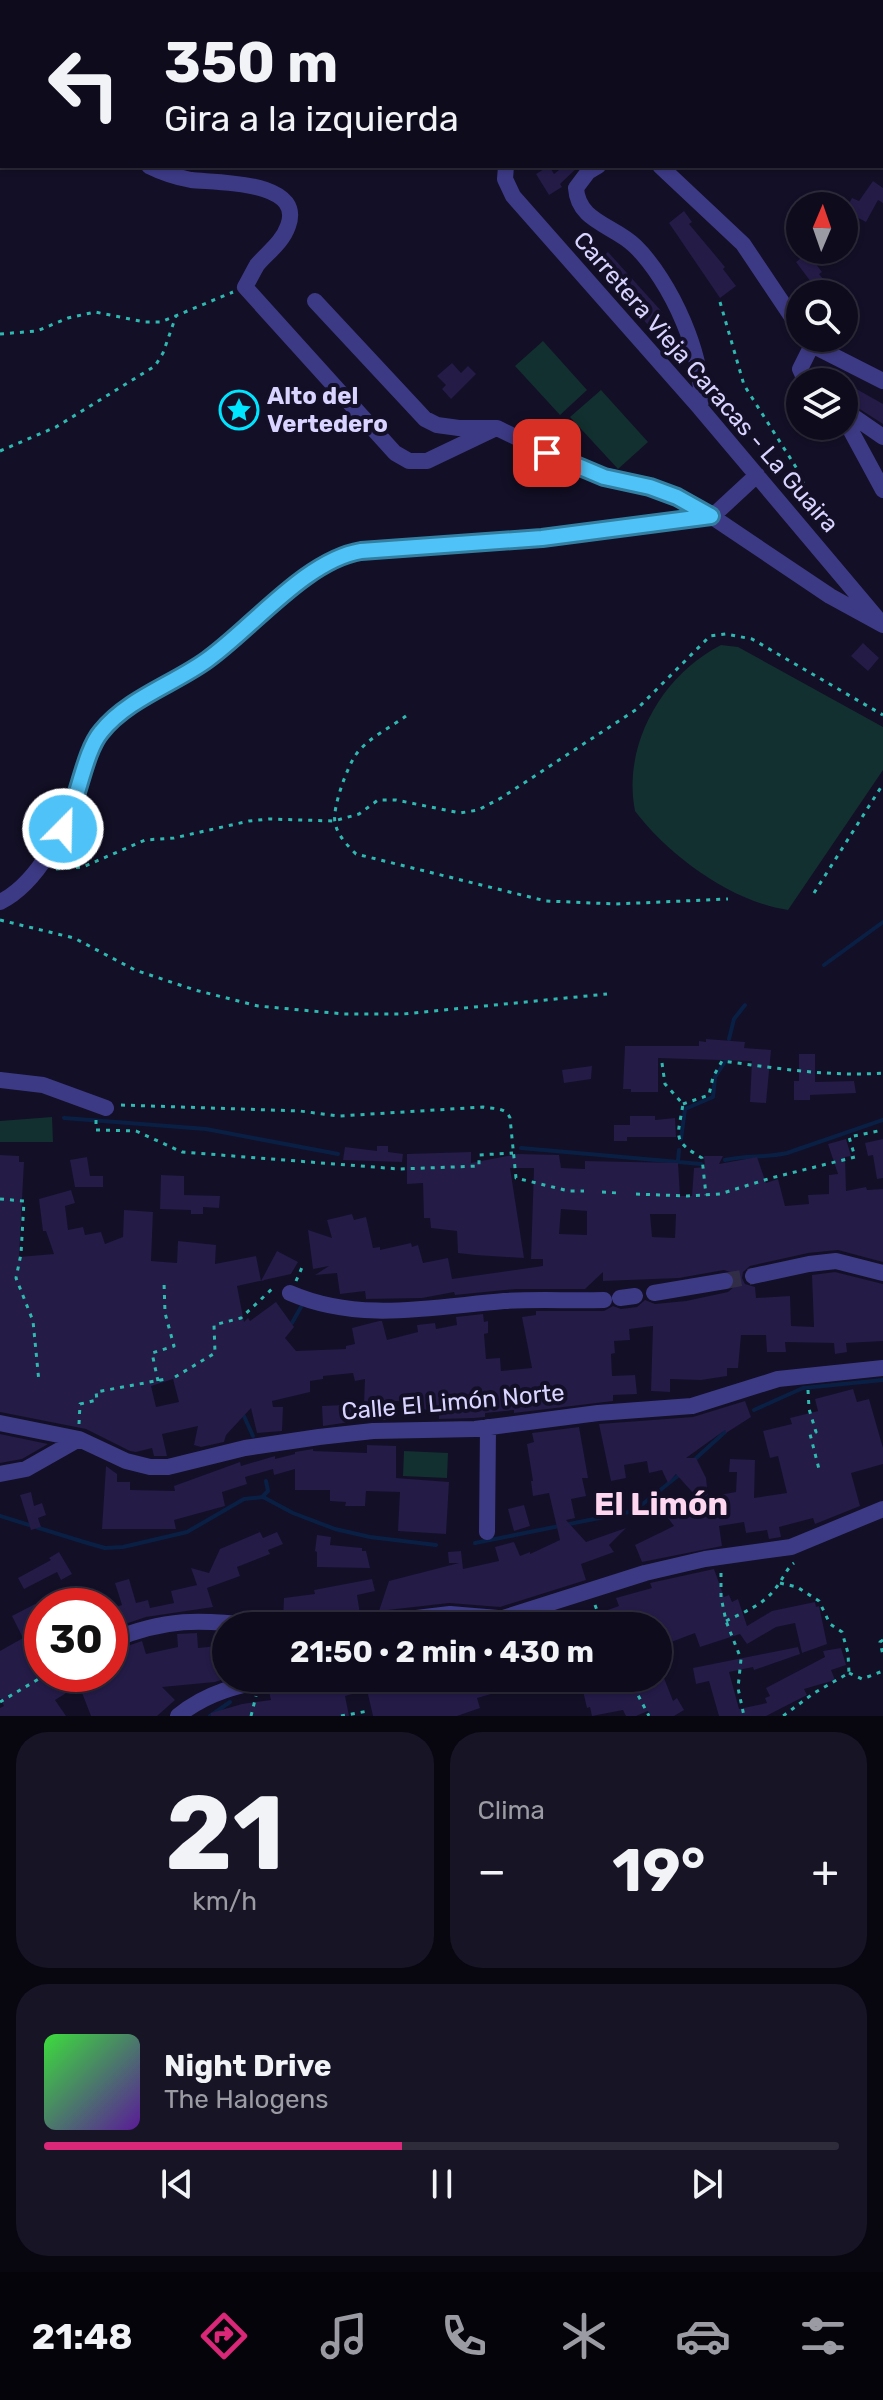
<!DOCTYPE html>
<html lang="es">
<head>
<meta charset="utf-8">
<style>
  :root { --surface:#0e0b1c; --page:#171425; --text:#f1f3f6; --muted:#9b9ba3; --line:#2e2b3b; --accent:#db2777 }
  body { margin:0; font-family:Rubik,sans-serif; background:var(--page); color:var(--text); height:100vh; display:flex; flex-direction:column; font-size:30px; white-space:nowrap }
  * { box-sizing:border-box; margin:0 }
  p { font-size:26px; color:var(--muted) }
  .icon { flex:none; width:44px; height:44px; fill:none; stroke:currentColor; stroke-width:2; stroke-linecap:round; stroke-linejoin:round }
  .map { position:relative; height:1716px; overflow:hidden }
  .drawer { display:flex; flex-direction:column; gap:16px; padding:16px; background:#08060f; flex:1 }
  .drawer>* { flex:none }
  .hud { position:absolute; left:0px; top:0px; width:884px; height:168px; box-shadow:0 2px 6px #0004,0 0 0 2px var(--line); background:#0e0b1c; color:var(--text); overflow:hidden }
  .needle { width:52px; rotate:2deg }
  .fabs { position:absolute; left:786px; top:192px; display:grid; gap:16px }
  .fabs a { display:grid; place-items:center; width:72px; height:72px; border-radius:50%; background:var(--surface); box-shadow:0 2px 6px #0004,0 0 0 2px var(--line); font-size:40px }
  .speed { position:absolute; left:24px; top:1588px; display:flex; gap:16px; font-size:40px; font-weight:700; text-align:center }
  .speed>* { display:grid; place-content:center; width:104px; height:104px; border-radius:50%; background:var(--surface); box-shadow:0 2px 6px #0004,0 0 0 2px var(--line); line-height:1 }
  .speed .limit { border:12px solid #d22; background:#fff; color:#111 }
  .pin { position:absolute; display:grid; place-items:center; width:68px; height:68px; color:#fff; margin:-34px; border-radius:16px; box-shadow:0 4px 12px #0006 }
  .me { position:absolute; width:88px; margin:-44px; rotate:23deg; stroke-linejoin:round; filter:drop-shadow(0 0 6px #0008) }
  .turn { display:flex; align-items:center; gap:28px; height:168px; padding:0 32px; font-size:36px }
  .turn .icon { width:104px; height:104px; stroke-width:2.5 }
  .turn b { display:block; font-size:56px; line-height:68px }
  .big { font-size:60px; font-weight:700; line-height:1.1 }
  .drawer .tile { flex:1; display:flex; flex-direction:column; justify-content:center; gap:12px; min-width:0; padding:0 28px; border-radius:32px; background:var(--page) }
  .drawer .dial { align-items:center; gap:0 }
  .dial b { font-size:104px; line-height:1 }
  .song { display:flex; align-items:center; gap:24px }
  .cover { width:96px; height:96px; border-radius:12px; background:linear-gradient(135deg,hsl(120 70% 55%),hsl(270 70% 35%)) }
  .played { height:8px; border-radius:4px; background:linear-gradient(90deg,var(--accent) 45%,var(--line) 45%) }
  .keys { display:flex; justify-content:space-around; direction:ltr }
  .heat { display:flex; justify-content:space-between; align-items:center; font-size:44px; direction:ltr }
  .drawer .tiles { flex:1; display:grid; gap:16px; grid-template-columns:1fr 1fr }
  .tile:last-child { grid-column:span 2 }
  .trip { position:absolute; left:212px; top:1612px; width:460px; height:80px; border-radius:40px; background:var(--surface); box-shadow:0 2px 6px #0004,0 0 0 2px var(--line); font-weight:700; line-height:80px; text-align:center }
  .tab-bar { display:flex; height:128px; justify-content:space-around; align-items:center; background:#06040b; color:var(--muted) }
  .tab-bar .icon { width:56px; height:56px }
  .tab-bar .current { color:var(--accent) }
  .tab-bar b { font-size:36px; color:var(--text) }
  .map>svg:first-child { display:block }
</style>
</head>
<body>
<div class="map">
<svg width="883" height="1716" viewBox="0 0 883 1716">
  <rect width="100%" height="100%" fill="#130f26"/>
  <!-- green -->
  <path fill="#12302f" d="M543,341L587,390L560,415L515,366Z
    M601,390L648,442L618,469L570,417Z
    M721,645L738,647L883,727V770L788,910C732,902 669,856 635,811C622,745 662,675 721,645Z
    M52,1117L53,1142H0V1121Z
    M404,1451L448,1453L447,1478L403,1476Z"/>
  <g fill="none" stroke-linecap="round" stroke-linejoin="round">
    <!-- stream -->
    <path stroke="#0a1f44" stroke-width="4" d="M824,965L883,922
      M729,1039L734,1019L745,1005
      M64,1118L206,1129L338,1154
      M681,1139L685,1109L713,1097L715,1077L726,1060
      M521,1148L701,1164
      M725,1160C746,1155 766,1158 787,1153L883,1120
      M678,1161L679,1150
      M292,1323L301,1307
      M754,1410L803,1388L883,1380
      M243,1414L253,1436
      M694,1460L725,1432
      M263,1496L268,1491L266,1481
      M0,1516L84,1542L105,1548L123,1547L187,1532L244,1499L263,1497L293,1513L335,1529L370,1537L436,1545
      M475,1543L634,1511L679,1475
      M210,1716L230,1702"/>
  </g>
  <!-- building -->
  <path fill="#241b47" fill-rule="evenodd" d="M549,166L554,174L564,166H579L560,184L562,187L549,195L536,174Z
    M873,181L883,188V203L878,200L866,222L845,211L852,198L859,201Z
    M684,211L692,222L689,224L725,267L723,269L736,286L720,298L669,223Z
    M608,252L663,313L649,326L593,265Z
    M805,255L809,261L812,259L822,272L819,274L835,294H804L814,286L796,262Z
    M452,363L461,373L468,366L476,374L451,399L442,389L446,385L437,376Z
    M844,382L883,404V424L844,399Z
    M863,643L879,658L868,671L851,656Z
    M706,1039L745,1042L744,1048L771,1050L766,1103L750,1102L752,1061L658,1058V1092H631V1089H623L625,1046H699V1041L706,1042Z
    M799,1054H815V1082L854,1081L856,1093L810,1095V1100H794V1081H799Z
    M592,1066L591,1079L564,1083L562,1070Z
    M630,1116H655V1120L675,1118L676,1137H627V1141H614V1125H630Z
    M846,1139L851,1156L845,1157L846,1191L866,1187L867,1190L883,1189V1262L838,1250L808,1253L750,1266L743,1272L742,1278L745,1284L755,1287L756,1298L790,1296L791,1326L814,1327L812,1275L835,1272L883,1284V1341L846,1343L847,1352L835,1354L834,1343L785,1342L786,1352H767L766,1335H741L738,1368H727V1376L701,1380L670,1379V1392L651,1391L653,1326L629,1329L630,1340L614,1341L615,1353L611,1354L612,1376L635,1375L637,1394L613,1395V1401L514,1413V1410L485,1413V1417L474,1418L439,1419V1411L409,1408V1401H386V1420H350V1422L323,1426L322,1406L364,1404L365,1379L355,1381L353,1373L323,1376V1379L310,1381V1392L272,1401L273,1407H283L282,1431L257,1433L251,1408L226,1435L224,1442L201,1447L194,1445L198,1426L162,1434L167,1456H154L152,1448L136,1452L130,1451L86,1429L0,1412V1155L19,1156V1162H24L19,1257L54,1254L46,1231H43L39,1199L71,1190L75,1203L65,1206L68,1230L83,1227L85,1235L101,1232L105,1244L123,1237L124,1210L153,1212L151,1261L177,1263L178,1241L216,1245L215,1264L256,1256L261,1281L277,1251L298,1262L291,1274L237,1286L244,1322L248,1318L250,1321L276,1302L294,1327L285,1338L296,1351L346,1349V1346L355,1344L352,1328L379,1321H382L387,1340L418,1332L417,1325L435,1323L436,1329L457,1325L456,1317L483,1314L484,1322L488,1321V1333L484,1334L486,1359L500,1358L501,1371L532,1368L522,1317L536,1315V1311H604L613,1306L621,1309L637,1307L645,1300L655,1304L686,1301L728,1292L735,1286L736,1278L733,1273L724,1270L679,1278L603,1281V1272L585,1289H516L455,1295L454,1292L422,1298L366,1299L365,1291L340,1294L337,1273L315,1275L329,1266L313,1269L308,1230L332,1238L327,1220L352,1214L354,1220L366,1217L373,1248L380,1247V1250L411,1243L412,1247L418,1245L423,1263L448,1258L452,1279L543,1266V1259H531L534,1168H510L524,1258L475,1255L458,1253L457,1231L431,1228L430,1218H424L423,1183L407,1184V1154L471,1152V1163L518,1154L559,1155L561,1168L585,1169V1161L678,1163L680,1196H692L694,1168L705,1167L704,1156H723L719,1164L757,1157L766,1183L778,1179L785,1206L809,1204L808,1195L829,1194V1175L838,1174L828,1144ZM561,1209L587,1211V1235L559,1234ZM650,1214H676L675,1238L652,1237ZM173,1379L179,1402L156,1407L151,1386Z
    M883,1139V1178L877,1179L873,1155L868,1156L865,1143Z
    M377,1146H388V1152L403,1154L402,1162L343,1160L345,1147L377,1151Z
    M87,1157L90,1176H103V1187H75L70,1160Z
    M161,1175L184,1176V1195L220,1196L219,1208L203,1207V1214H191V1210L160,1209Z
    M853,1389L857,1402L869,1399L883,1448V1464L851,1473L860,1506L815,1524L813,1518L779,1527L781,1537L769,1539L767,1530L746,1533L744,1522L719,1526L722,1546L642,1562L635,1545L674,1526L665,1514L694,1494L676,1474L668,1483L662,1470L649,1473L647,1461L624,1465L626,1478L611,1481L599,1424L693,1417L745,1401L751,1417L726,1433L725,1430L686,1458H696L706,1478L708,1497L736,1492L737,1472H729L730,1459L755,1460L754,1498L787,1493L778,1456L770,1458L763,1431L792,1424L790,1418L818,1411L815,1399Z
    M579,1427L588,1478H582L586,1496L571,1499L575,1518L566,1520L586,1542L626,1528L609,1545L614,1552L581,1564L586,1580L500,1607L449,1603L379,1611L389,1581L459,1563H449L448,1552L461,1551L463,1569L499,1561L495,1547L514,1542L520,1556L530,1552V1554L560,1540L549,1493L533,1496L531,1481H533L527,1444L534,1442L532,1433Z
    M0,1434L48,1444L22,1459L0,1463Z
    M367,1445L396,1446V1478L449,1482L446,1534L398,1531L400,1492L366,1491L365,1506H345L346,1502L330,1501V1490H295V1469L274,1475L273,1469L245,1477L247,1484L222,1492L225,1506L174,1520L176,1529H102L106,1466L117,1474V1482H130V1490L175,1491L174,1486L240,1462L241,1466L275,1456V1459L295,1454V1452L313,1449V1451L367,1453Z
    M31,1492L34,1506L42,1503L46,1515L38,1518L41,1527L31,1530L20,1495Z
    M524,1505L530,1526L514,1531L508,1509Z
    M260,1532L263,1538L277,1532L283,1544L268,1550L270,1554L237,1567L240,1576L207,1588L213,1607L146,1617L110,1629V1609L122,1605L115,1583L129,1579L136,1603L148,1600L150,1608L174,1603L171,1591L197,1585L191,1568L209,1573L220,1549Z
    M317,1535L331,1537L330,1545L362,1548V1551H366L370,1568L317,1567V1552L315,1551Z
    M59,1552L72,1574L61,1580L57,1572L24,1589L18,1578L51,1560L49,1558Z
    M714,1569L724,1597L729,1595L732,1602L738,1599L747,1626L772,1611L815,1602L816,1607L819,1606L827,1644L802,1653L795,1623L776,1627L747,1644L740,1634L700,1647L695,1633L658,1647V1626H608L602,1612L619,1606L616,1598L652,1588L650,1583Z
    M372,1579L375,1591L357,1595L360,1614L343,1617L339,1623L322,1624V1622H313V1619H283L284,1598L315,1594L314,1590Z
    M35,1604L42,1617V1674H110V1652L142,1641L146,1654L178,1647L177,1634L197,1633L198,1648L218,1646L220,1662L225,1661L227,1678L215,1682L162,1687L175,1700L157,1716H91L79,1685L55,1700L66,1716H0V1708L4,1706L0,1698V1651L23,1638L12,1616Z
    M798,1647L800,1654L754,1670L753,1667L729,1672L739,1709L767,1703L765,1698L770,1696L766,1688L825,1657L823,1651L841,1648L846,1665L831,1670L835,1680L804,1689L807,1695L766,1716H719L709,1681L696,1684L693,1668Z
    M308,1678H319V1681L331,1678H486L491,1694L477,1698L480,1708L457,1716H373L367,1690L345,1696L349,1716H211V1713L242,1704L271,1700L269,1691Z
    M580,1678H664L673,1701L677,1698L684,1710L674,1716H651L648,1711L636,1716H626L623,1710L592,1716L590,1707L587,1708Z"/>
  <g fill="none" stroke-linecap="round" stroke-linejoin="round">
    <!-- minor-tunnel -->
    <path stroke="#312d47" stroke-width="16" stroke-dasharray="16 8" stroke-linecap="butt" d="M725,1281L753,1276"/>
    <!-- path -->
    <path stroke="#2fb8b0" stroke-width="3" stroke-dasharray="4 6" stroke-linecap="butt" d="M0,116L2,117
      M720,302L744,385L799,472L812,506L814,520
      M0,334L37,331L68,318L95,312L145,322H161L233,292
      M0,451L56,427L155,366L163,353L176,316
      M406,716C390,728 366,739 355,756C347,768 332,808 335,823C338,836 347,845 356,854L546,901L616,904L728,899
      M56,869L83,867L145,840L174,838L249,821L269,819L334,821L359,814L378,800H396L460,813L478,810L501,798L637,709L710,636L726,634L752,639L883,715
      M814,893L883,784
      M0,920L74,938L135,970L195,990L258,1006L344,1014H403L607,994
      M662,1063L665,1084L683,1104C678,1137 671,1140 702,1158L706,1195
      M683,1104L709,1095L713,1077L722,1061C776,1068 828,1077 883,1073
      M121,1105L300,1111L339,1116L483,1107C493,1109 506,1107 510,1118L516,1178L569,1191H584
      M96,1120V1130L136,1131L182,1152L399,1169L479,1166V1155L513,1153
      M602,1192L618,1193
      M636,1194L687,1196L720,1194L771,1178L855,1157L849,1137L883,1130
      M0,1199L24,1201L21,1254L16,1278L33,1321L39,1382
      M296,1281L304,1263
      M175,1377L215,1353L214,1325L241,1318L273,1288L276,1289
      M158,1381L152,1353L174,1346L165,1313L164,1282
      M808,1390L809,1409L816,1432L810,1434L820,1473
      M79,1424L80,1404L97,1400L96,1392L166,1379
      M721,1573V1597L726,1621L741,1659L738,1688L744,1716
      M780,1583L797,1587L819,1601L830,1624L842,1632L848,1653L849,1673L814,1693L783,1716
      M595,1605L603,1626
      M726,1621C744,1612 763,1605 775,1589C782,1581 786,1569 794,1563
      M883,1640L880,1642L883,1655
      M849,1673L862,1679L883,1671
      M629,1678L649,1716
      M0,1702L47,1674
      M251,1716L256,1696
      M341,1716L368,1711"/>
    <!-- minor -->
    <path stroke="#3d3a85" stroke-width="16" d="M642,2L643,0
      M149,166C163,173 176,177 191,180C216,183 305,180 288,226C282,243 268,252 257,265C253,272 249,280 245,287L395,453L409,461H427L492,430
      M506,166L505,179L513,196L700,408L877,618
      M598,166L588,172L576,188C578,222 614,225 635,246C670,280 707,359 700,408
      M660,166L743,244L800,329
      M315,301L425,419L437,425L459,428H497L584,470L650,487L677,497L711,516L830,596L883,625
      M805,338L812,345L883,381
      M806,382L800,369L812,345
      M844,410L883,437
      M844,418L883,490
      M0,902C39,883 67,825 80,785C86,769 89,748 99,734C119,706 174,682 204,662C252,630 303,561 361,551L514,541L690,520L717,512L757,475
      M0,1080L43,1085L106,1108
      M753,1276L809,1264L836,1261L883,1273
      M290,1293C359,1323 432,1307 504,1301C538,1299 571,1301 604,1300
      M654,1293L725,1281
      M620,1298L635,1296
      M0,1423L79,1439L126,1461L150,1467H168L245,1448L319,1437L373,1431L475,1429L598,1413L692,1406L778,1379L883,1368
      M0,1474L26,1469L79,1439
      M487,1532L488,1427
      M349,1626L450,1614L498,1618
      M478,1626L645,1573L705,1559L791,1547L883,1509
      M110,1641C165,1618 200,1619 258,1626
      M178,1716C207,1692 239,1685 276,1678"/>
  </g>
  <g fill="none" stroke-linecap="round" stroke-linejoin="round">
    <defs>
      <path id="route" d="M63,829C78,802 84,752 101,732C127,699 174,684 207,660C252,628 306,560 361,551L542,538L711,516L677,497L650,487L604,477L547,453"/>
    </defs>
    <!-- route casing -->
    <use href="#route" stroke="#337fa1" stroke-width="20"/>
    <!-- route -->
    <use href="#route" stroke="#4fc3f7" stroke-width="14"/>
  </g>
  <!-- icons -->
  <defs>
    <symbol id="sight-ring" viewBox="-11 -11 22 22"><circle r="9.5" fill="#130f26" stroke="#00e5ff" stroke-width="1.5"/><path d="M0-6L1.8-2.2L6-1.7L2.9 1.2L3.7 5.4L0 3.3L-3.7 5.4L-2.9 1.2L-6-1.7L-1.8-2.2Z" fill="#00e5ff"/></symbol>
  </defs>
  <g fill-rule="evenodd">
    <use href="#sight-ring" x="217" y="388" width="44" height="44"/>
  </g>
  <g text-anchor="middle" stroke-width="8" stroke-linejoin="round" paint-order="stroke">
    <!-- street labels -->
    <g font-size="24" fill="#d9d4ff" stroke="#130f26">
      <text transform="translate(706 382) rotate(49)" y="8">Carretera Vieja Caracas - La Guaira</text>
      <text transform="translate(453 1402) rotate(-5)" y="8">Calle El Limón Norte</text>
    </g>
    <!-- poi labels -->
    <g font-size="24" font-weight="bold" fill="#d9d4ff" stroke="#130f26" text-anchor="start">
      <text x="267" y="404">Alto del<tspan x="267" dy="28">Vertedero</tspan></text>
    </g>
    <!-- district labels -->
    <g font-size="32" font-weight="bold" fill="#ffd6f0" stroke="#130f26">
      <text x="661" y="1515">El Limón</text>
    </g>
  </g>
</svg>
<div class="fabs">
<a><svg class="needle" viewBox="-14 -14 28 28"><path d="M0-13l5 13h-10z" fill="#e53935"/><path d="M0 13l5-13h-10z" fill="#9b9ba3"/></svg></a>
<a><svg class="icon" aria-label="search" viewBox="0 0 24 24"><circle cx="10" cy="10" r="6"/><path d="M15 15l6 6"/></svg></a>
<a><svg class="icon" aria-label="layers" viewBox="0 0 24 24"><path d="M12 4l9 5-9 5-9-5zM3 14l9 5 9-5"/></svg></a>
</div>
<div class="speed"><div class="limit">30</div></div>
<div class="pin" style="left:547px;top:453px;background:#d93025"><svg class="icon" aria-label="arrive" viewBox="0 0 24 24"><path d="M6 21V4h12l-3 4 3 4H6"/></svg></div>
<svg class="me" style="left:63px;top:829px" viewBox="-20 -20 40 40"><circle r="17" fill="#4fc3f7" stroke="#fff" stroke-width="3"/><path d="M0-11L8 9 0 5-8 9z" fill="#fff"/></svg>
<div class="trip">21:50 · 2 min · 430 m</div>
<div class="hud">
<div class="turn"><svg class="icon" aria-label="left" viewBox="0 0 24 24"><path d="M17 20v-9H6M10 6l-5 5 5 5"/></svg><div><b>350 m</b>Gira a la izquierda</div></div>
</div>
</div>
<section class="drawer">
<div class="tiles">
<div class="tile dial"><b>21</b><p>km/h</p></div>
<div class="tile"><p>Clima</p>
<div class="heat"><a>−</a><b class="big">19°</b><a>+</a></div>
</div>
<div class="tile">
<div class="song"><i class="cover"></i><div><b>Night Drive</b><p>The Halogens</p></div></div>
<div class="played"></div>
<div class="keys"><svg class="icon" aria-label="previous" viewBox="0 0 24 24"><path d="M18 5L8 12l10 7zM5 5v14"/></svg><svg class="icon" aria-label="pause" viewBox="0 0 24 24"><path d="M8 5v14M16 5v14"/></svg><svg class="icon" aria-label="next" viewBox="0 0 24 24"><path d="M6 5l10 7-10 7zM19 5v14"/></svg></div>
</div>
</div>
</section>
<nav class="tab-bar">
<b>21:48</b>
<svg class="icon current" aria-label="directions" viewBox="0 0 24 24"><path d="M12 3l9 9-9 9-9-9zM9 14v-3h6M13 9l2 2-2 2"/></svg>
<svg class="icon" aria-label="music" viewBox="0 0 24 24"><path d="M9 18V5l10-2v13"/><circle cx="6" cy="18" r="3"/><circle cx="16" cy="16" r="3"/></svg>
<svg class="icon" aria-label="phone" viewBox="0 0 24 24"><path d="M5 4h4l2 5-3 2q2 4 5 5l2-3 5 2v4C11 20 4 13 5 4z"/></svg>
<svg class="icon" aria-label="climate" viewBox="0 0 24 24"><path d="M12 3v18M4 7l16 10M4 17L20 7"/></svg>
<svg class="icon" aria-label="car" viewBox="0 0 24 24"><path d="M5 17H2v-5l4-1 3-4h7l3 4 3 1v5h-3M9 17h6M6 11h13"/><circle cx="7" cy="17" r="2"/><circle cx="17" cy="17" r="2"/></svg>
<svg class="icon" aria-label="filters" viewBox="0 0 24 24"><path d="M4 7h16M4 17h16"/><circle cx="9" cy="7" r="2"/><circle cx="15" cy="17" r="2"/></svg>
</nav>
</body>
</html>
